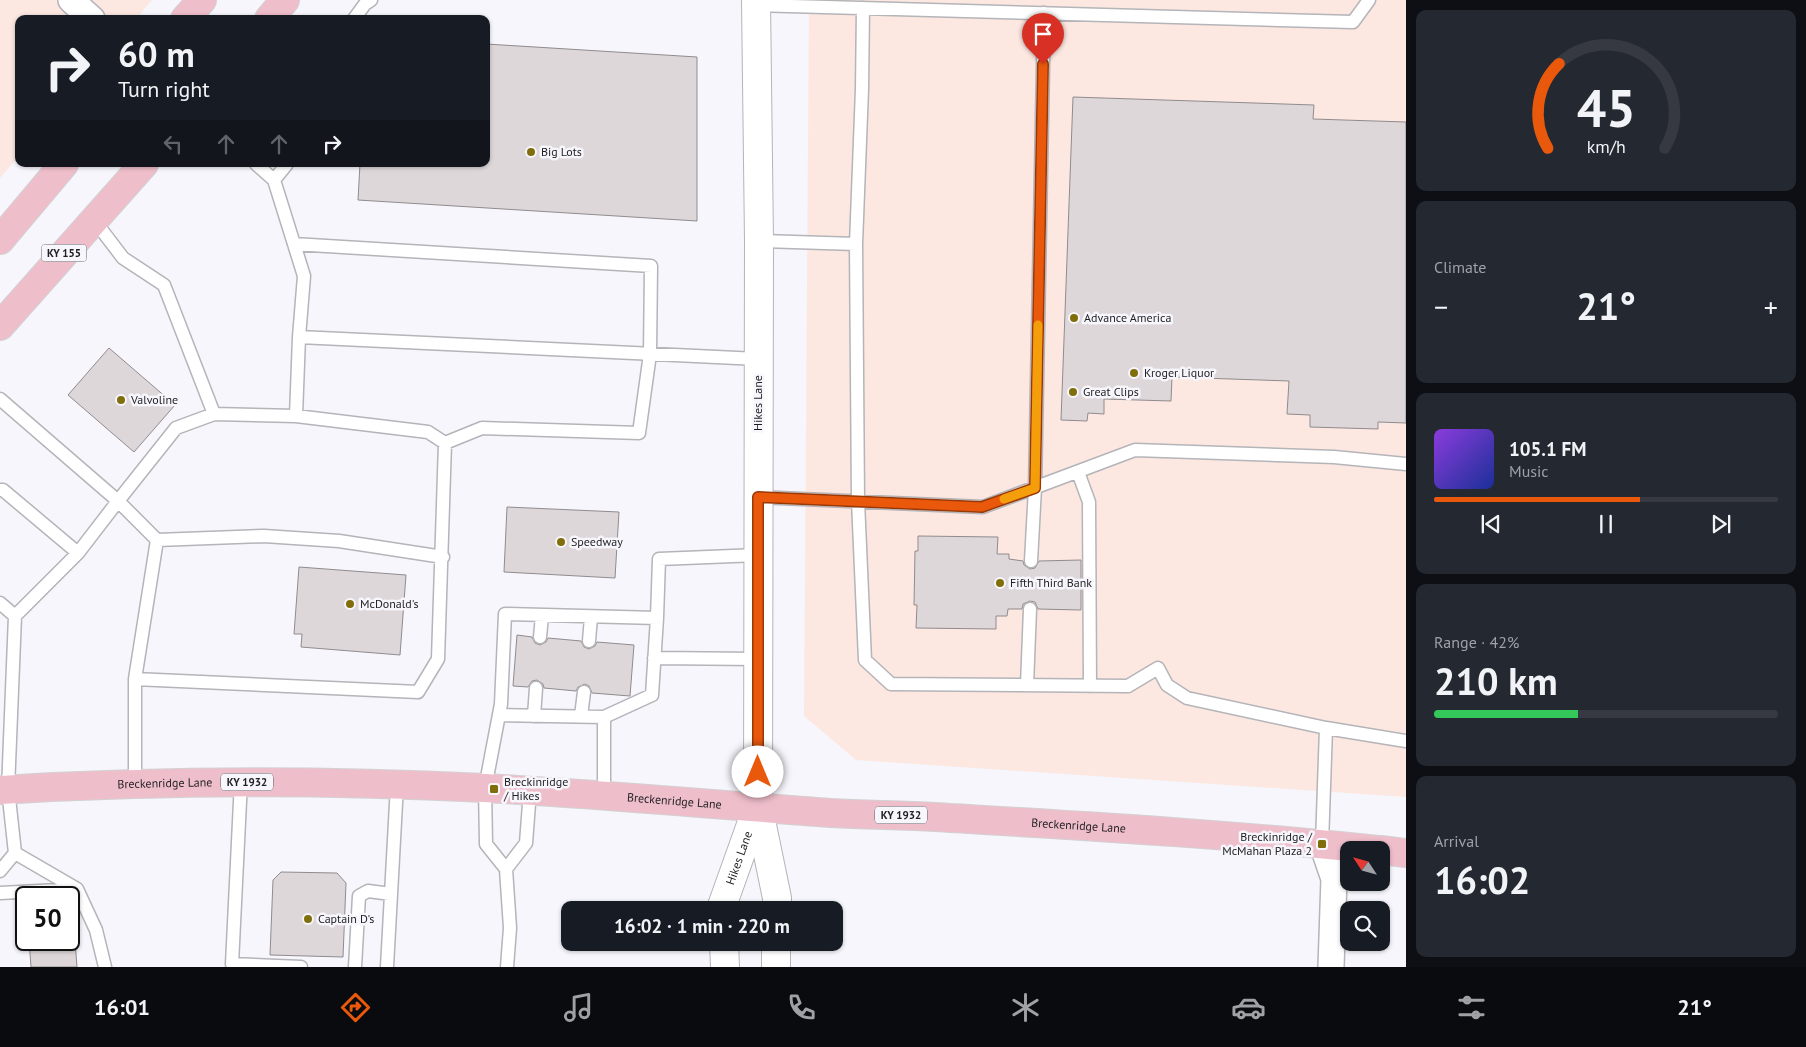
<!DOCTYPE html>
<html lang="en">
<head>
<meta charset="utf-8">
<style>
  :root { --surface:#171b24; --page:#242831; --text:#f1f3f6; --muted:#9ea1a6; --line:#363941; --accent:#ea580c }
  body { margin:0; font-family:"PT Sans",sans-serif; background:var(--page); color:var(--text); height:100vh; display:flex; flex-direction:column; font-size:19px; white-space:nowrap }
  * { box-sizing:border-box; margin:0 }
  p { font-size:16px; color:var(--muted) }
  .icon { flex:none; width:28px; height:28px; fill:none; stroke:currentColor; stroke-width:2; stroke-linecap:round; stroke-linejoin:round }
  .map { position:relative; flex:1; overflow:hidden }
  .side { display:flex; flex-direction:column; gap:10px; padding:10px; background:#0d0f14; width:400px }
  .side>* { flex:none }
  .guide { position:absolute; left:15px; top:15px; width:475px; height:152px; border-radius:10px; box-shadow:0 1px 4px #0004; background:#171b24; color:var(--text); overflow:hidden }
  .needle { width:32px; rotate:306deg }
  .fabs { position:absolute; left:1340px; top:841px; display:grid; gap:10px }
  .fabs a { display:grid; place-items:center; width:50px; height:50px; border-radius:10px; background:var(--surface); box-shadow:0 1px 4px #0004; font-size:25px }
  .speed { position:absolute; left:15px; top:886px; display:flex; gap:10px; font-size:25px; font-weight:700; text-align:center }
  .speed>* { display:grid; place-content:center; width:65px; height:65px; border-radius:50%; background:var(--surface); box-shadow:0 1px 4px #0004; line-height:1 }
  .speed .limit { border:2px solid #111; border-radius:8px; background:#fff; color:#111 }
  .pin { position:absolute; display:grid; place-items:center; width:42px; height:42px; color:#fff; margin:-51px -21px; border-radius:50% 50% 50% 0; rotate:-45deg; box-shadow:0 0 5px #0007 }
  .pin .icon { rotate:45deg }
  .me { position:absolute; width:55px; margin:-28px; rotate:0deg; stroke-linejoin:round; filter:drop-shadow(0 0 4px #0008) }
  .turn { display:flex; align-items:center; gap:18px; height:105px; padding:0 20px; font-size:22px }
  .turn .icon { width:65px; height:65px; stroke-width:2.5 }
  .turn b { display:block; font-size:35px; line-height:42px }
  .lanes { display:flex; align-items:center; height:48px; padding:0 20px; background:#0003; justify-content:center; gap:25px; direction:ltr }
  .lanes .off { opacity:.35 }
  .big { font-size:38px; font-weight:700; line-height:1.1 }
  .side .card { flex:1; display:flex; flex-direction:column; justify-content:center; gap:8px; min-width:0; padding:0 18px; border-radius:10px; background:var(--page) }
  .side .dial { align-items:center; gap:0 }
  .dial svg { height:130px; overflow:visible; fill:none; stroke:var(--line); stroke-width:7; stroke-linecap:round; text-anchor:middle }
  .dial text { fill:var(--text); stroke:none }
  .song { display:flex; align-items:center; gap:15px }
  .cover { width:60px; height:60px; border-radius:8px; background:linear-gradient(135deg,hsl(270 70% 55%),hsl(230 70% 35%)) }
  .played { height:5px; border-radius:2px; background:linear-gradient(90deg,var(--accent) 60%,var(--line) 60%) }
  .keys { display:flex; justify-content:space-around; direction:ltr }
  .heat { display:flex; justify-content:space-between; align-items:center; font-size:28px; direction:ltr }
  .charge { height:8px; border-radius:4px; background:linear-gradient(90deg,#34c759 42%,var(--line) 0) }
  .trip { position:absolute; left:561px; top:901px; width:282px; height:50px; border-radius:10px; background:var(--surface); box-shadow:0 1px 4px #0004; font-weight:700; line-height:50px; text-align:center }
  .menu { display:flex; height:80px; justify-content:space-around; align-items:center; background:#090b0e; color:var(--muted) }
  .menu .icon { width:35px; height:35px }
  .menu .selected { color:var(--accent) }
  .menu b { font-size:22px; color:var(--text) }
  main { display:flex; flex:1; min-height:0 }
  .map>svg:first-child { display:block }
</style>
</head>
<body>
<main>
<div class="map">
<svg width="1406" height="967" viewBox="0 0 1406 967">
  <rect width="100%" height="100%" fill="#f6f6fc"/>
  <!-- commercial -->
  <path fill="#fce8e1" d="M0,0H152L136,19H19V156L0,178Z
    M809,0H1406V797L856,760L804,716Z"/>
  <!-- building -->
  <path fill="#ddd7da" stroke="#908b8d" d="M486,44L697,57V221L358,200L360,164H486Z
    M1073,97L1314,105L1313,119L1406,122V423L1378,422V429L1310,427V415L1287,414L1289,381L1172,377L1171,401L1104,399V414L1088,413L1087,421L1061,420Z
    M109,348L175,405L134,452L68,395Z
    M507,507L619,512L615,578L504,572Z
    M918,536L998,537L997,554H1009V559L1023,561L1024,565L1030,569L1035,568L1039,561L1081,560V610L1038,609L1035,602L1030,601L1023,604L1022,609H1008L1007,616H996V629L916,628L917,605H914L915,551H918Z
    M299,567L406,575L400,655L301,647L302,634H294Z
    M517,635L532,637L535,643L540,645L546,642L548,638L581,641L584,647L589,649L595,646L597,642L634,645L630,696L592,693L589,686L585,684L578,687L576,691L544,688L543,684L537,680L532,681L528,687L513,686Z
    M281,872L337,873L346,883L343,957L270,955L273,880Z
    M29,940H75L77,967H31Z"/>
  <g fill="none" stroke-linecap="round" stroke-linejoin="round">
    <defs>
      <path id="service" d="M756,5L1353,22L1369,0
        M354,19L365,4L371,0
        M256,164L274,180
        M287,164L274,180L304,276L299,337L296,416L214,414L176,428L118,501L157,540L264,536L339,541L443,557
        M94,220L123,258L164,285L214,414
        M759,241L856,244L862,89L863,8
        M294,244L651,266L650,354L639,433L482,428L445,443
        M856,244L858,501L865,660L891,684L1128,686L1158,668L1167,685L1187,698L1326,728L1406,741
        M299,337L758,359
        M0,399L118,501L78,553L15,616
        M1078,472L1089,502L1090,686
        M0,490H3L78,553
        M758,497L983,507L1135,450L1334,457L1406,464
        M1031,561L1035,488L1044,13
        M0,603L15,616L8,789L15,853L0,871
        M540,637L542,616
        M589,641L591,617
        M654,658L758,659
        M135,679L418,692L438,659L445,443L428,432L296,416
        M1027,685L1030,609
        M499,715L604,717
        M534,716L536,688
        M581,716L584,692
        M241,781L232,964L301,967
        M135,784V679L157,540
        M604,796V717L652,695L657,618
        M1322,844L1326,728
        M15,853L77,889L96,930L105,967
        M506,869L526,843L530,791
        M0,893L77,889
        M355,967L359,896L368,891L391,894
        M387,967L397,785
        M507,967L510,928L506,869L486,844L485,788L501,704L505,614L657,618L659,559L758,555"/>
      <path id="minor" d="M71,0L92,19
        M1322,844L1334,879L1331,967"/>
      <g id="secondary">
        <path d="M756,0L759,241L758,806L777,898V910"/>
        <path id="s1" d="M723,910L722,906L757,808"/>
        <path d="M724,942L725,967"/>
        <path d="M776,967V942"/>
      </g>
      <g id="primary">
        <path d="M185,19L202,0"/>
        <path d="M269,19L285,0"/>
        <path d="M0,240L64,164"/>
        <path d="M0,326L144,164"/>
        <path id="s2" d="M0,790C162,780 323,780 485,788C601,794 716,805 831,813C866,815 901,815 935,817C1083,826 1231,834 1378,850"/>
        <path d="M1381,850L1406,853"/>
      </g>
    </defs>
    <!-- service casing -->
    <use href="#service" stroke="#b4b4b9" stroke-width="15"/>
    <!-- minor casing -->
    <use href="#minor" stroke="#b4b4b9" stroke-width="28"/>
    <!-- secondary casing -->
    <use href="#secondary" stroke="#b4b4b9" stroke-width="30"/>
    <!-- primary casing -->
    <use href="#primary" stroke="#d2d2d3" stroke-width="30"/>
    <!-- service -->
    <use href="#service" stroke="#fff" stroke-width="12"/>
    <!-- minor -->
    <use href="#minor" stroke="#fff" stroke-width="25"/>
    <!-- secondary -->
    <use href="#secondary" stroke="#fff" stroke-width="28"/>
    <!-- primary -->
    <use href="#primary" stroke="#efbecb" stroke-width="28"/>
  </g>
  <g fill="none" stroke-linecap="round" stroke-linejoin="round">
    <defs>
      <path id="route" d="M758,772V497L982,507L1035,488L1043,64"/>
    </defs>
    <!-- route casing -->
    <use href="#route" stroke="#983908" stroke-width="12"/>
    <!-- route -->
    <use href="#route" stroke="#ea580c" stroke-width="9"/>
    <!-- slow -->
    <path stroke="#f59e0b" stroke-width="9" d="M1004,499L1035,488L1038,325"/>
  </g>
  <!-- markers -->
  <g fill="#806e0a" stroke="#f6f6fc" stroke-width="2">
    <circle cx="531" cy="152" r="5"/>
    <circle cx="1074" cy="318" r="5"/>
    <circle cx="1134" cy="373" r="5"/>
    <circle cx="1073" cy="392" r="5"/>
    <circle cx="121" cy="400" r="5"/>
    <circle cx="561" cy="542" r="5"/>
    <circle cx="1000" cy="583" r="5"/>
    <circle cx="350" cy="604" r="5"/>
    <rect x="489" y="784" width="10" height="10" rx="2.5"/>
    <rect x="1317" y="839" width="10" height="10" rx="2.5"/>
    <circle cx="308" cy="919" r="5"/>
  </g>
  <g text-anchor="middle" stroke-width="5" stroke-linejoin="round" paint-order="stroke">
    <!-- shield labels -->
    <g fill="#f6f6fc" stroke="#606063" stroke-width="1">
      <rect x="41.5" y="244.5" width="45" height="17" rx="4"/>
      <rect x="221" y="773.5" width="52" height="17" rx="4"/>
      <rect x="875" y="806.5" width="52" height="17" rx="4"/>
    </g>
    <g font-size="11" font-weight="bold" fill="#1f1f21">
      <text x="64" y="257">KY 155</text>
      <text x="247" y="786">KY 1932</text>
      <text x="901" y="819">KY 1932</text>
    </g>
    <!-- poi labels -->
    <g font-size="12" fill="#1f1f21" stroke="#f6f6fc" text-anchor="start">
      <text x="541" y="156">Big Lots</text>
      <text x="1084" y="322">Advance America</text>
      <text x="1144" y="377">Kroger Liquor</text>
      <text x="1083" y="396">Great Clips</text>
      <text x="131" y="404">Valvoline</text>
      <text x="571" y="546">Speedway</text>
      <text x="1010" y="587">Fifth Third Bank</text>
      <text x="360" y="608">McDonald's</text>
      <text x="504" y="786">Breckinridge<tspan x="504" dy="14">/ Hikes</tspan></text>
      <text x="1312" y="841" text-anchor="end">Breckinridge /<tspan x="1312" dy="14">McMahan Plaza 2</tspan></text>
      <text x="318" y="923">Captain D's</text>
    </g>
    <!-- street labels -->
    <g font-size="12" fill="#1f1f21" stroke="#f6f6fc">
      <text transform="translate(758 403) rotate(-90)" y="4">Hikes Lane</text>
      <text dy="4" stroke="none"><textPath href="#s2" startOffset="165">Breckenridge Lane</textPath></text>
      <text dy="4" stroke="none"><textPath href="#s2" startOffset="675">Breckenridge Lane</textPath></text>
      <text dy="4" stroke="none"><textPath href="#s2" startOffset="1080">Breckenridge Lane</textPath></text>
      <text dy="4" stroke="none"><textPath href="#s1" startOffset="55">Hikes Lane</textPath></text>
    </g>
  </g>
</svg>
<div class="fabs">
<a><svg class="needle" viewBox="-14 -14 28 28"><path d="M0-13l5 13h-10z" fill="#e53935"/><path d="M0 13l5-13h-10z" fill="#9ea1a6"/></svg></a>
<a><svg class="icon" aria-label="search" viewBox="0 0 24 24"><circle cx="10" cy="10" r="6"/><path d="M15 15l6 6"/></svg></a>
</div>
<div class="speed"><div class="limit">50</div></div>
<div class="pin" style="left:1043px;top:64px;background:#d93025"><svg class="icon" aria-label="arrive" viewBox="0 0 24 24"><path d="M6 21V4h12l-3 4 3 4H6"/></svg></div>
<svg class="me" style="left:758px;top:772px" viewBox="-20 -20 40 40"><circle r="19" fill="#fff"/><path d="M0-13L10 11 0 6-10 11z" fill="#ea580c"/></svg>
<div class="trip">16:02 · 1 min · 220 m</div>
<div class="guide">
<div class="turn"><svg class="icon" aria-label="right" viewBox="0 0 24 24"><path d="M7 20v-9h11M14 6l5 5-5 5"/></svg><div><b>60 m</b>Turn right</div></div>
<div class="lanes"><svg class="icon off" aria-label="left" viewBox="0 0 24 24"><path d="M17 20v-9H6M10 6l-5 5 5 5"/></svg><svg class="icon off" aria-label="ahead" viewBox="0 0 24 24"><path d="M12 20V5M6 11l6-6 6 6"/></svg><svg class="icon off" aria-label="ahead" viewBox="0 0 24 24"><path d="M12 20V5M6 11l6-6 6 6"/></svg><svg class="icon" aria-label="right" viewBox="0 0 24 24"><path d="M7 20v-9h11M14 6l5 5-5 5"/></svg></div>
</div>
</div>
<section class="side">
<div class="card dial"><svg viewBox="0 0 100 80">
<path d="M14 69A42 42 0 1 1 86 69"/>
<path d="M14 69A42 42 0 0 1 21 17" stroke="#ea580c"/>
<text x="50" y="56" font-size="32" font-weight="700">45</text>
<text x="50" y="72" font-size="11">km/h</text>
</svg></div>
<div class="card"><p>Climate</p>
<div class="heat"><a>−</a><b class="big">21°</b><a>+</a></div>
</div>
<div class="card">
<div class="song"><i class="cover"></i><div><b>105.1 FM</b><p>Music</p></div></div>
<div class="played"></div>
<div class="keys"><svg class="icon" aria-label="previous" viewBox="0 0 24 24"><path d="M18 5L8 12l10 7zM5 5v14"/></svg><svg class="icon" aria-label="pause" viewBox="0 0 24 24"><path d="M8 5v14M16 5v14"/></svg><svg class="icon" aria-label="next" viewBox="0 0 24 24"><path d="M6 5l10 7-10 7zM19 5v14"/></svg></div>
</div>
<div class="card"><p>Range · 42%</p><b class="big">210 km</b><div class="charge"></div></div>
<div class="card"><p>Arrival</p><b class="big">16:02</b></div>
</section>
</main>
<nav class="menu">
<b>16:01</b>
<svg class="icon selected" aria-label="directions" viewBox="0 0 24 24"><path d="M12 3l9 9-9 9-9-9zM9 14v-3h6M13 9l2 2-2 2"/></svg>
<svg class="icon" aria-label="music" viewBox="0 0 24 24"><path d="M9 18V5l10-2v13"/><circle cx="6" cy="18" r="3"/><circle cx="16" cy="16" r="3"/></svg>
<svg class="icon" aria-label="phone" viewBox="0 0 24 24"><path d="M5 4h4l2 5-3 2q2 4 5 5l2-3 5 2v4C11 20 4 13 5 4z"/></svg>
<svg class="icon" aria-label="climate" viewBox="0 0 24 24"><path d="M12 3v18M4 7l16 10M4 17L20 7"/></svg>
<svg class="icon" aria-label="car" viewBox="0 0 24 24"><path d="M5 17H2v-5l4-1 3-4h7l3 4 3 1v5h-3M9 17h6M6 11h13"/><circle cx="7" cy="17" r="2"/><circle cx="17" cy="17" r="2"/></svg>
<svg class="icon" aria-label="filters" viewBox="0 0 24 24"><path d="M4 7h16M4 17h16"/><circle cx="9" cy="7" r="2"/><circle cx="15" cy="17" r="2"/></svg>
<b>21°</b>
</nav>
</body>
</html>
